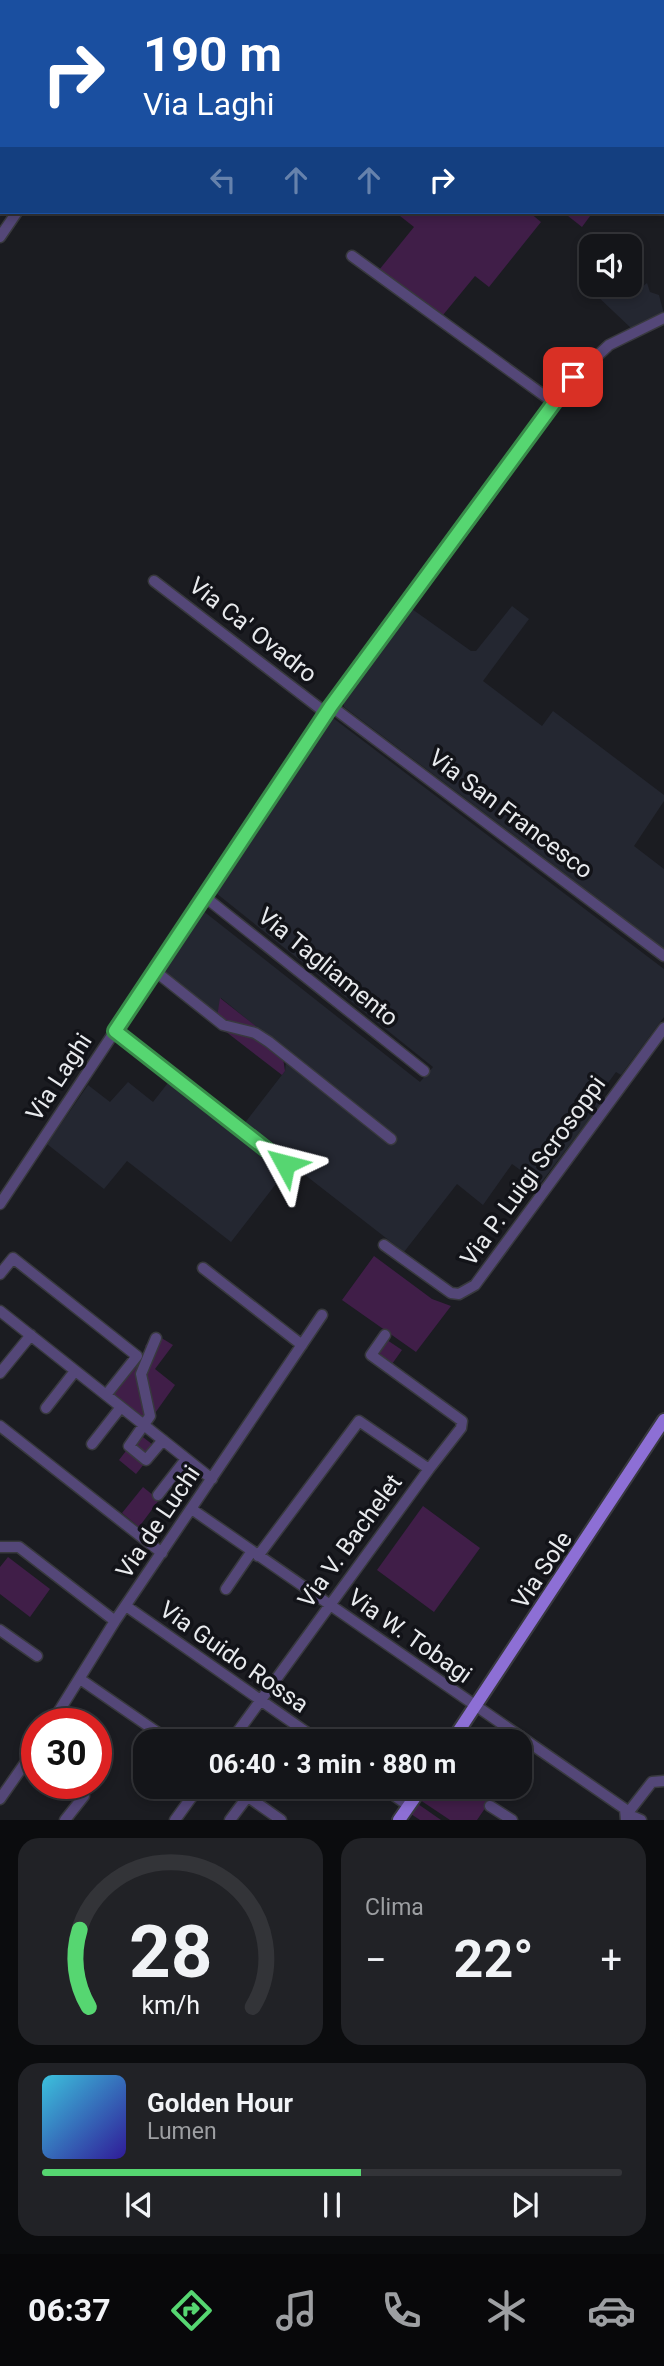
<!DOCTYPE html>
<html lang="it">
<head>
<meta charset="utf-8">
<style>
  :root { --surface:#141519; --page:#212226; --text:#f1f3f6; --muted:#9d9fa2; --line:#333438; --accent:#56d671 }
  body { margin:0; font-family:Roboto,sans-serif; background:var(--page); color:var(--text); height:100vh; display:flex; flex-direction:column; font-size:26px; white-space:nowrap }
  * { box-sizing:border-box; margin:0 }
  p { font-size:23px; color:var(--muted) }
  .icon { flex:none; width:38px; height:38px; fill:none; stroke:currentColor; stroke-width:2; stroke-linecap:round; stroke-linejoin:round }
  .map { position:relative; height:1820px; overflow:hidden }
  .drawer { display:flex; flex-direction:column; gap:18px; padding:18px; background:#0b0c0e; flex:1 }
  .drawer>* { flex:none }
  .hud { position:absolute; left:0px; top:0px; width:665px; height:214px; box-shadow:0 4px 10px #0003,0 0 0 2px var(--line); background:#1a4fa0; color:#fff; overflow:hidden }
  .tools { position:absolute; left:579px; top:234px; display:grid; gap:14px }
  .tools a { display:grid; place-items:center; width:63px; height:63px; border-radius:14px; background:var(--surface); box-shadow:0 4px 10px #0003,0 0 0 2px var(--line); font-size:35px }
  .speed { position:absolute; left:21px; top:1708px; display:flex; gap:14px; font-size:35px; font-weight:700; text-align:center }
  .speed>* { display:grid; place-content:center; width:91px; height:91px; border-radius:50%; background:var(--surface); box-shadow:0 4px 10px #0003,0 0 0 2px var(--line); line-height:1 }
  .speed .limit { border:10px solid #d22; background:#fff; color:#111 }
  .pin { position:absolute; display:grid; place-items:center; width:60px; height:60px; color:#fff; margin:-30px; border-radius:14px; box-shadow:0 4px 10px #0006 }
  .me { position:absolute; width:77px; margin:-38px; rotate:308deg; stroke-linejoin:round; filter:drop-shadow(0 0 5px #0008) }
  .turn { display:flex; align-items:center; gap:24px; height:147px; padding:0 28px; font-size:32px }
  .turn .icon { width:91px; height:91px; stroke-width:2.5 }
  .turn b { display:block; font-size:49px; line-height:60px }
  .lanes { display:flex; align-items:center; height:66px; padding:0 28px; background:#0003; justify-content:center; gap:35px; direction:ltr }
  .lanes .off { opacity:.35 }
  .big { font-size:52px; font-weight:700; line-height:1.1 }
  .drawer .tile { flex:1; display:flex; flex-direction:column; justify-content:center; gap:10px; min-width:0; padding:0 24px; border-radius:21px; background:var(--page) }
  .drawer .dial { align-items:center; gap:0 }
  .dial svg { height:182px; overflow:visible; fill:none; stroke:var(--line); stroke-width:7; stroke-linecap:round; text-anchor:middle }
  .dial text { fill:var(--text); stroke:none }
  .song { display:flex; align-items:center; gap:21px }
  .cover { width:84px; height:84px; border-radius:10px; background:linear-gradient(135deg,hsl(190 70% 55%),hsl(250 70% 35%)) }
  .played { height:7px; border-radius:4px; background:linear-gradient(90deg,var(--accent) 55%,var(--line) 55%) }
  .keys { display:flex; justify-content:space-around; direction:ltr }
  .heat { display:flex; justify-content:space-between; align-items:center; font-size:38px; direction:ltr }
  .drawer .tiles { flex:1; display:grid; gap:18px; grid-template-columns:1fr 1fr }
  .tile:last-child { grid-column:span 2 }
  .trip { position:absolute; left:133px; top:1729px; width:399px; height:70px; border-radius:21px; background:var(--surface); box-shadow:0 4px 10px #0003,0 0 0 2px var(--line); font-weight:700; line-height:70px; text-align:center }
  .menu { display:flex; height:112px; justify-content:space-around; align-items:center; background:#08080a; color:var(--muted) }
  .menu .icon { width:49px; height:49px }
  .menu .current { color:var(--accent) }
  .menu b { font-size:32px; color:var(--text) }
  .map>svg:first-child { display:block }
</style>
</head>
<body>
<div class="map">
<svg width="664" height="1820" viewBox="0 0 664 1820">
  <rect width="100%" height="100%" fill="#1b1c21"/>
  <!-- built -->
  <path fill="#242731" d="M639,282L642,287L647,283L650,292L659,295L664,314L633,330L594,293L603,285L630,287Z
    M512,606L529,619L483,681L542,726L553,711L664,795V801L634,846L664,869V948L344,707L343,700L412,609L471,651H476Z
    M333,718L664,969V1017L621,1075L616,1072L595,1101L600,1105L540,1184L512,1164L483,1205L457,1184L404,1252L237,1122L244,1124L285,1071L286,1062L326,1090L294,1058L221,998L217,1017L162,969L202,910L420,1082L433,1067L216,893Z
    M171,1079L286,1171L231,1242L127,1161L104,1189L47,1144L88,1085L110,1102L128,1082L153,1102Z"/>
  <!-- green -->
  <path fill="#401e48" d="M395,212H529L541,222L489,287L475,276L443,315L379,270L414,227Z
    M563,212H593L582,227Z
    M220,998L267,1035L228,1024L217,1017Z
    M225,1031L252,1037L283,1058L285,1071L282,1075Z
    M374,1256L432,1299L451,1306L416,1352L342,1300Z
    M155,1334L173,1345L155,1369L175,1385L148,1423L109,1392L122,1383L149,1350L145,1346Z
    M387,1340L402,1350L392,1364L379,1353Z
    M139,1434L157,1448L136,1474L119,1460Z
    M143,1487L159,1500L139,1527L122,1513Z
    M423,1506L480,1548L434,1612L377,1570Z
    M8,1557L50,1589L30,1617L0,1594V1567Z
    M429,1787H468L490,1801L477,1820H450L420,1800Z
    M418,1804L441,1820H420L411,1814Z"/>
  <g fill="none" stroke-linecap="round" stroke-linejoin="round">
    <defs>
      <path id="minor" d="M445,0L447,2
        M611,0L613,2
        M151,2L152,0
        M385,2L386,0
        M663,40H664
        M663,156L664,157
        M0,237L17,212
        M352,256L553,402
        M154,581L326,713
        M331,706L664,956
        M205,897L424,1071
        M155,971L223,1025L255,1033L269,1042L391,1139
        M115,1031L285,1164
        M0,1204L331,706L487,498L563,388L609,345L664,318
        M384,1245L451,1293L459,1294L475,1285L664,1028
        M203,1268L302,1345
        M0,1274L13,1258L137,1356L106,1395
        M0,1311L212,1479
        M385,1335L371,1355L462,1421L461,1428L429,1469
        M156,1338L141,1374L150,1416L129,1446L146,1460L163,1440
        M0,1373L31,1335
        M46,1408L75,1371
        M0,1426L162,1553
        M92,1444L121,1407
        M158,1495L186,1459
        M193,1510L625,1809L626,1820
        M0,1547H19L115,1621
        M226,1589L252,1551
        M126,1606L319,1741
        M0,1630L37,1656
        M80,1679L170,1741
        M51,1724L115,1621L322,1315
        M231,1741L429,1469L359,1421L258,1556
        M27,1760L37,1766
        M64,1783L84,1796L65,1820
        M234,1787L281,1820
        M382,1787L409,1806
        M0,1799L37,1746
        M490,1806L512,1820
        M627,1814L652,1782L664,1781
        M627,1814L641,1820
        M175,1820L199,1787
        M230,1820L248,1796"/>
      <path id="major" d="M452,1741L664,1420
        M399,1820L422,1787"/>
    </defs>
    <!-- minor casing -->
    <use href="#minor" stroke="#38393e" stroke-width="13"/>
    <!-- major casing -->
    <use href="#major" stroke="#38393e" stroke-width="16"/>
    <!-- minor -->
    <use href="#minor" stroke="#544778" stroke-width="10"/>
    <!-- major -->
    <use href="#major" stroke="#8d6fd5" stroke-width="12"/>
  </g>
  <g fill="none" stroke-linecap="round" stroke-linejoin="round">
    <defs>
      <path id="route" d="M285,1164L115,1031L331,706L573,377"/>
    </defs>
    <!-- route casing -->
    <use href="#route" stroke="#388b49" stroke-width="18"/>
    <!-- route -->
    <use href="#route" stroke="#56d671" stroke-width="12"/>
  </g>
  <g text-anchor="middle" stroke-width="7" stroke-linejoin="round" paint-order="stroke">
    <!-- street labels -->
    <g font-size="24" fill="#e8eaed" stroke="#121318">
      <text transform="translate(253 630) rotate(38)" y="8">Via Ca' Ovadro</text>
      <text transform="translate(511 814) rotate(37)" y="8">Via San Francesco</text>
      <text transform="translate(328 967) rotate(39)" y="8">Via Tagliamento</text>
      <text transform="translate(59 1077) rotate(-57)" y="8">Via Laghi</text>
      <text transform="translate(533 1171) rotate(-54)" y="8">Via P. Luigi Scrosoppi</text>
      <text transform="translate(158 1522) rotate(-56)" y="8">Via de Luchi</text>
      <text transform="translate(350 1541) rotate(-54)" y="8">Via V. Bachelet</text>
      <text transform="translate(542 1570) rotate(-56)" y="8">Via Sole</text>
      <text transform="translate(410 1636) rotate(35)" y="8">Via W. Tobagi</text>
      <text transform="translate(234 1657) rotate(35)" y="8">Via Guido Rossa</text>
    </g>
  </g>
</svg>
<div class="tools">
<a><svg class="icon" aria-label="sound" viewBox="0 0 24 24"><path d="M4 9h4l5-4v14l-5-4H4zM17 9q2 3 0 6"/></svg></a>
</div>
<div class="speed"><div class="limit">30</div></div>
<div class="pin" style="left:573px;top:377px;background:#d93025"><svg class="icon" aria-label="arrive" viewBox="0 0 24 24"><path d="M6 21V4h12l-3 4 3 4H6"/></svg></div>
<svg class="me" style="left:285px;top:1164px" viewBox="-20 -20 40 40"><path d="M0-17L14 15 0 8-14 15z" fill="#56d671" stroke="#fff" stroke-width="4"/></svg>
<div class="trip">06:40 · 3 min · 880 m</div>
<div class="hud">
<div class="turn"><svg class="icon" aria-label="right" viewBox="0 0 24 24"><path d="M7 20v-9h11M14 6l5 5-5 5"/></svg><div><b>190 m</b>Via Laghi</div></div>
<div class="lanes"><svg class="icon off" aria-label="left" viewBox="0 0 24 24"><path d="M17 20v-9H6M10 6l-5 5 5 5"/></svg><svg class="icon off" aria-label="ahead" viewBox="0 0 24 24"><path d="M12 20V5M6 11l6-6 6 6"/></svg><svg class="icon off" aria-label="ahead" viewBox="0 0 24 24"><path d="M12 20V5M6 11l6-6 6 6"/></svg><svg class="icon" aria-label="right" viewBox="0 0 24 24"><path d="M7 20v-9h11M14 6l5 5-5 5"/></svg></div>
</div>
</div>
<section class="drawer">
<div class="tiles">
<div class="tile dial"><svg viewBox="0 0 100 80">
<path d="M14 69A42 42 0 1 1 86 69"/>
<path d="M14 69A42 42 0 0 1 10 35" stroke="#56d671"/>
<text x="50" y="56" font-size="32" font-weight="700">28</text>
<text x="50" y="72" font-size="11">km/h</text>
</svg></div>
<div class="tile"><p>Clima</p>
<div class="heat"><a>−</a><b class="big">22°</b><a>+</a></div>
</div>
<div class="tile">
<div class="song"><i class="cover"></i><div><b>Golden Hour</b><p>Lumen</p></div></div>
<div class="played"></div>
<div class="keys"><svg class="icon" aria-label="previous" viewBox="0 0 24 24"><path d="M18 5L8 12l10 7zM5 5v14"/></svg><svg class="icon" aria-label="pause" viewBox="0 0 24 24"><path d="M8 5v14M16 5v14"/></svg><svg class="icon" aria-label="next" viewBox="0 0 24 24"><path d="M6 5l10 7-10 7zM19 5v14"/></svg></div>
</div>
</div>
</section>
<nav class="menu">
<b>06:37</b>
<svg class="icon current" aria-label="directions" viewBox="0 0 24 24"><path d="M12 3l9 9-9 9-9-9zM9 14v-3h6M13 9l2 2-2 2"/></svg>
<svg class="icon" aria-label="music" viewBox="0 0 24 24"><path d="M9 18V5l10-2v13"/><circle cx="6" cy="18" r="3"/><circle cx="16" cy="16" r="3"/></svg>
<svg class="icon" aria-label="phone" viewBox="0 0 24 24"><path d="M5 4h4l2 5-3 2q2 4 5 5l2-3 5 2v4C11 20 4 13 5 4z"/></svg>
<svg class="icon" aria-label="climate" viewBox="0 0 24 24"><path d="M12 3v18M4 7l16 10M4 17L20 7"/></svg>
<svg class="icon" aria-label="car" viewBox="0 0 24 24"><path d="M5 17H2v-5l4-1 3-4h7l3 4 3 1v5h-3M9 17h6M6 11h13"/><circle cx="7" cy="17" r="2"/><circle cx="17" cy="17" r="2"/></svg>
</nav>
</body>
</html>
